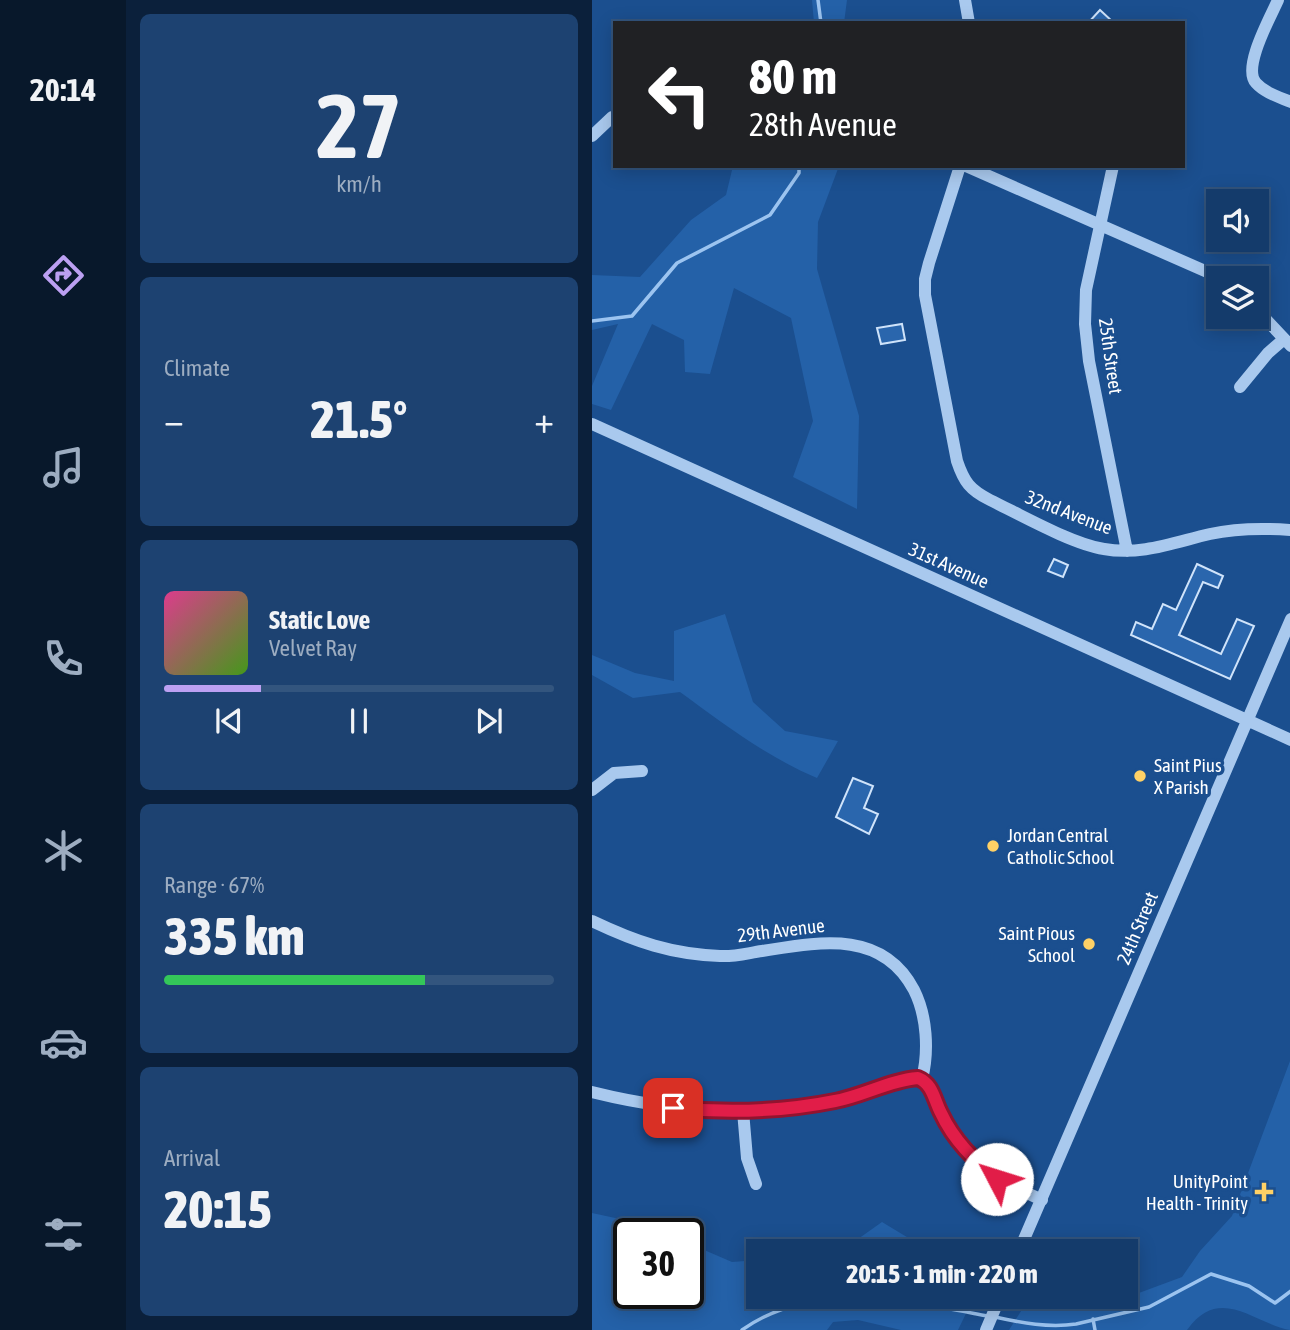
<!DOCTYPE html>
<html lang="en">
<head>
<meta charset="utf-8">
<style>
  :root { --surface:#143b6b; --page:#1d4271; --text:#f1f3f6; --muted:#9dadc1; --line:#33557e; --accent:#bca0f2 }
  body { margin:0; font-family:"Asap Condensed",sans-serif; background:var(--page); color:var(--text); height:100vh; display:flex; flex-direction:column; font-size:26px; white-space:nowrap }
  * { box-sizing:border-box; margin:0 }
  p { font-size:23px; color:var(--muted) }
  .icon { flex:none; width:38px; height:38px; fill:none; stroke:currentColor; stroke-width:2; stroke-linecap:round; stroke-linejoin:round }
  .map { position:relative; flex:1; overflow:hidden }
  .side { display:flex; flex-direction:column; gap:14px; padding:14px; background:#0b203b; width:466px }
  .side>* { flex:none }
  .hud { position:absolute; left:21px; top:21px; width:572px; height:147px; border-radius:0px; box-shadow:0 4px 18px #0003,0 0 0 2px var(--line); background:#202124; color:#fff; overflow:hidden }
  .buttons { position:absolute; left:614px; top:189px; display:grid; gap:14px }
  .buttons a { display:grid; place-items:center; width:63px; height:63px; border-radius:0px; background:var(--surface); box-shadow:0 4px 18px #0003,0 0 0 2px var(--line); font-size:35px }
  .speed { position:absolute; left:21px; top:1218px; display:flex; gap:14px; font-size:35px; font-weight:700; text-align:center }
  .speed>* { display:grid; place-content:center; width:91px; height:91px; border-radius:50%; background:var(--surface); box-shadow:0 4px 18px #0003,0 0 0 2px var(--line); line-height:1 }
  .speed .limit { border:4px solid #111; border-radius:10px; background:#fff; color:#111 }
  .pin { position:absolute; display:grid; place-items:center; width:60px; height:60px; color:#fff; margin:-30px; border-radius:14px; box-shadow:0 4px 10px #0006 }
  .me { position:absolute; width:77px; margin:-38px; rotate:310deg; stroke-linejoin:round; filter:drop-shadow(0 0 5px #0008) }
  .turn { display:flex; align-items:center; gap:24px; height:147px; padding:0 21px; font-size:32px }
  .turn .icon { width:91px; height:91px; stroke-width:2.5 }
  .turn b { display:block; font-size:49px; line-height:60px }
  .big { font-size:52px; font-weight:800; line-height:1.1 }
  .side .tile { flex:1; display:flex; flex-direction:column; justify-content:center; gap:10px; min-width:0; padding:0 24px; border-radius:10px; background:var(--page) }
  .side .dial { align-items:center; gap:0 }
  .dial b { font-size:91px; line-height:1 }
  .song { display:flex; align-items:center; gap:21px }
  .cover { width:84px; height:84px; border-radius:10px; background:linear-gradient(135deg,hsl(330 70% 55%),hsl(100 70% 35%)) }
  .played { height:7px; border-radius:4px; background:linear-gradient(90deg,var(--accent) 25%,var(--line) 25%) }
  .keys { display:flex; justify-content:space-around; direction:ltr }
  .heat { display:flex; justify-content:space-between; align-items:center; font-size:38px; direction:ltr }
  .charge { height:10px; border-radius:5px; background:linear-gradient(90deg,#34c759 67%,var(--line) 0) }
  .trip { position:absolute; left:154px; top:1239px; width:392px; height:70px; border-radius:0px; background:var(--surface); box-shadow:0 4px 18px #0003,0 0 0 2px var(--line); font-weight:800; line-height:70px; text-align:center }
  main { display:flex; flex:1; min-height:0 }
  .menu { display:flex; flex-direction:column; width:126px; justify-content:space-around; align-items:center; background:#08182b; color:var(--muted) }
  .menu .icon { width:49px; height:49px }
  .menu .current { color:var(--accent) }
  .menu b { font-size:32px; color:var(--text) }
  .map>svg:first-child { display:block }
</style>
</head>
<body>
<main>
<nav class="menu">
<b>20:14</b>
<svg class="icon current" aria-label="directions" viewBox="0 0 24 24"><path d="M12 3l9 9-9 9-9-9zM9 14v-3h6M13 9l2 2-2 2"/></svg>
<svg class="icon" aria-label="music" viewBox="0 0 24 24"><path d="M9 18V5l10-2v13"/><circle cx="6" cy="18" r="3"/><circle cx="16" cy="16" r="3"/></svg>
<svg class="icon" aria-label="phone" viewBox="0 0 24 24"><path d="M5 4h4l2 5-3 2q2 4 5 5l2-3 5 2v4C11 20 4 13 5 4z"/></svg>
<svg class="icon" aria-label="climate" viewBox="0 0 24 24"><path d="M12 3v18M4 7l16 10M4 17L20 7"/></svg>
<svg class="icon" aria-label="car" viewBox="0 0 24 24"><path d="M5 17H2v-5l4-1 3-4h7l3 4 3 1v5h-3M9 17h6M6 11h13"/><circle cx="7" cy="17" r="2"/><circle cx="17" cy="17" r="2"/></svg>
<svg class="icon" aria-label="filters" viewBox="0 0 24 24"><path d="M4 7h16M4 17h16"/><circle cx="9" cy="7" r="2"/><circle cx="15" cy="17" r="2"/></svg>
</nav>
<section class="side">
<div class="tile dial"><b>27</b><p>km/h</p></div>
<div class="tile"><p>Climate</p>
<div class="heat"><a>−</a><b class="big">21.5°</b><a>+</a></div>
</div>
<div class="tile">
<div class="song"><i class="cover"></i><div><b>Static Love</b><p>Velvet Ray</p></div></div>
<div class="played"></div>
<div class="keys"><svg class="icon" aria-label="previous" viewBox="0 0 24 24"><path d="M18 5L8 12l10 7zM5 5v14"/></svg><svg class="icon" aria-label="pause" viewBox="0 0 24 24"><path d="M8 5v14M16 5v14"/></svg><svg class="icon" aria-label="next" viewBox="0 0 24 24"><path d="M6 5l10 7-10 7zM19 5v14"/></svg></div>
</div>
<div class="tile"><p>Range · 67%</p><b class="big">335 km</b><div class="charge"></div></div>
<div class="tile"><p>Arrival</p><b class="big">20:15</b></div>
</section>
<div class="map">
<svg width="699" height="1330" viewBox="0 0 699 1330">
  <rect width="100%" height="100%" fill="#1b4f8f"/>
  <!-- green -->
  <path fill="#2461a8" d="M220,0H255L252,23H222Z
    M141,166H247L226,222L225,269L267,416L265,509L201,477L221,421L199,318L142,288L118,374L93,372L92,340L60,324L19,410L0,404V386L26,324L0,330V275L48,277L99,220L134,195Z
    M133,614L161,702L193,731L246,741L225,778C175,757 132,724 88,692L41,698L0,675V655L43,673L82,681V631Z
    M698,1061V1330C659,1322 628,1285 595,1330H417L438,1297H471L501,1310L590,1277L608,1251L640,1216Z
    M0,1213L51,1224L75,1234H37V1293H96V1243L140,1262L166,1260V1297H382L366,1330H309L266,1320L241,1322L235,1330H0Z
    M290,1222L338,1251H249Z"/>
  <g fill="none" stroke-linecap="round" stroke-linejoin="round">
    <!-- stream -->
    <path stroke="#9cc4f0" stroke-width="3.5" d="M226,0L229,23
      M0,321L40,316L85,263L178,215L207,173V166
      M403,1317C430,1323 457,1328 484,1324L557,1307L619,1274L657,1286L683,1303L699,1291
      M501,1319L503,1330
      M150,1330C221,1279 316,1301 395,1316"/>
  </g>
  <!-- building -->
  <path fill="#2a66ad" stroke="#cfe3fa" stroke-width="2" d="M508,10L522,23H496Z
    M310,324L313,340L289,344L285,328Z
    M462,559L476,565L471,577L456,571Z
    M605,564L631,576L626,588L611,582L587,635L629,654L645,619L662,626L638,679L539,635L544,622L560,629L571,604L584,610Z
    M261,778L281,786L272,808L286,814L277,834L244,817Z"/>
  <g fill="none" stroke-linecap="round" stroke-linejoin="round">
    <!-- minor -->
    <path stroke="#a9c9ee" stroke-width="12" d="M373,0L377,23
      M686,0C678,18 650,68 664,83C673,93 687,97 699,102
      M0,136L20,117
      M368,166L337,263L333,279V295L365,461C372,482 378,490 398,500C429,515 480,544 512,549C548,556 583,542 618,534C645,528 671,528 699,530
      M374,166L629,278
      M521,166L494,290L493,324L497,361L535,551
      M665,310L699,346
      M648,387L676,353L691,340
      M0,424L699,740
      M0,790L22,773L50,771
      M0,921C44,942 79,954 128,956C142,957 156,953 170,951C227,942 290,929 322,990C335,1016 337,1051 330,1079
      M0,1092C80,1112 163,1118 244,1101C271,1095 299,1080 326,1078L335,1083L358,1130L379,1156L405,1179L450,1200
      M151,1111L155,1158L164,1184
      M427,1251L699,619
      M394,1330L408,1297"/>
  </g>
  <g fill="none" stroke-linecap="round" stroke-linejoin="round">
    <defs>
      <path id="route" d="M81,1108C135,1113 189,1112 243,1101C271,1096 298,1080 326,1078C341,1084 342,1100 349,1113C362,1141 382,1160 405,1179"/>
    </defs>
    <!-- route casing -->
    <use href="#route" stroke="#92132f" stroke-width="18"/>
    <!-- route -->
    <use href="#route" stroke="#e11d48" stroke-width="12"/>
  </g>
  <!-- markers -->
  <g fill="#ffd166" stroke="#1b4f8f" stroke-width="2.5">
    <circle cx="548" cy="776" r="7"/>
    <circle cx="401" cy="846" r="7"/>
    <circle cx="497" cy="944" r="7"/>
    <path d="M668.5 1181.5h7v7h7v7h-7v7h-7v-7h-7v-7h7z"/>
  </g>
  <g text-anchor="middle" stroke-width="7" stroke-linejoin="round" paint-order="stroke">
    <!-- street labels -->
    <g font-size="19" fill="#fff" stroke="#1b4f8f">
      <text transform="translate(519 356) rotate(82)" y="7">25th Street</text>
      <text transform="translate(477 512) rotate(21)" y="7">32nd Avenue</text>
      <text transform="translate(357 565) rotate(24)" y="7">31st Avenue</text>
      <text transform="translate(545 928) rotate(-67)" y="7">24th Street</text>
      <text transform="translate(189 930) rotate(-7)" y="7">29th Avenue</text>
    </g>
    <!-- poi labels -->
    <g font-size="19" fill="#fff" stroke="#1b4f8f" text-anchor="start">
      <text x="562" y="772">Saint Pius<tspan x="562" dy="22">X Parish</tspan></text>
      <text x="415" y="842">Jordan Central<tspan x="415" dy="22">Catholic School</tspan></text>
      <text x="483" y="940" text-anchor="end">Saint Pious<tspan x="483" dy="22">School</tspan></text>
      <text x="656" y="1188" text-anchor="end">UnityPoint<tspan x="656" dy="22">Health - Trinity</tspan></text>
    </g>
  </g>
</svg>
<div class="buttons">
<a><svg class="icon" aria-label="sound" viewBox="0 0 24 24"><path d="M4 9h4l5-4v14l-5-4H4zM17 9q2 3 0 6"/></svg></a>
<a><svg class="icon" aria-label="layers" viewBox="0 0 24 24"><path d="M12 4l9 5-9 5-9-5zM3 14l9 5 9-5"/></svg></a>
</div>
<div class="speed"><div class="limit">30</div></div>
<div class="pin" style="left:81px;top:1108px;background:#d93025"><svg class="icon" aria-label="arrive" viewBox="0 0 24 24"><path d="M6 21V4h12l-3 4 3 4H6"/></svg></div>
<svg class="me" style="left:405px;top:1179px" viewBox="-20 -20 40 40"><circle r="19" fill="#fff"/><path d="M0-13L10 11 0 6-10 11z" fill="#e11d48"/></svg>
<div class="trip">20:15 · 1 min · 220 m</div>
<div class="hud">
<div class="turn"><svg class="icon" aria-label="left" viewBox="0 0 24 24"><path d="M17 20v-9H6M10 6l-5 5 5 5"/></svg><div><b>80 m</b>28th Avenue</div></div>
</div>
</div>
</main>
</body>
</html>
